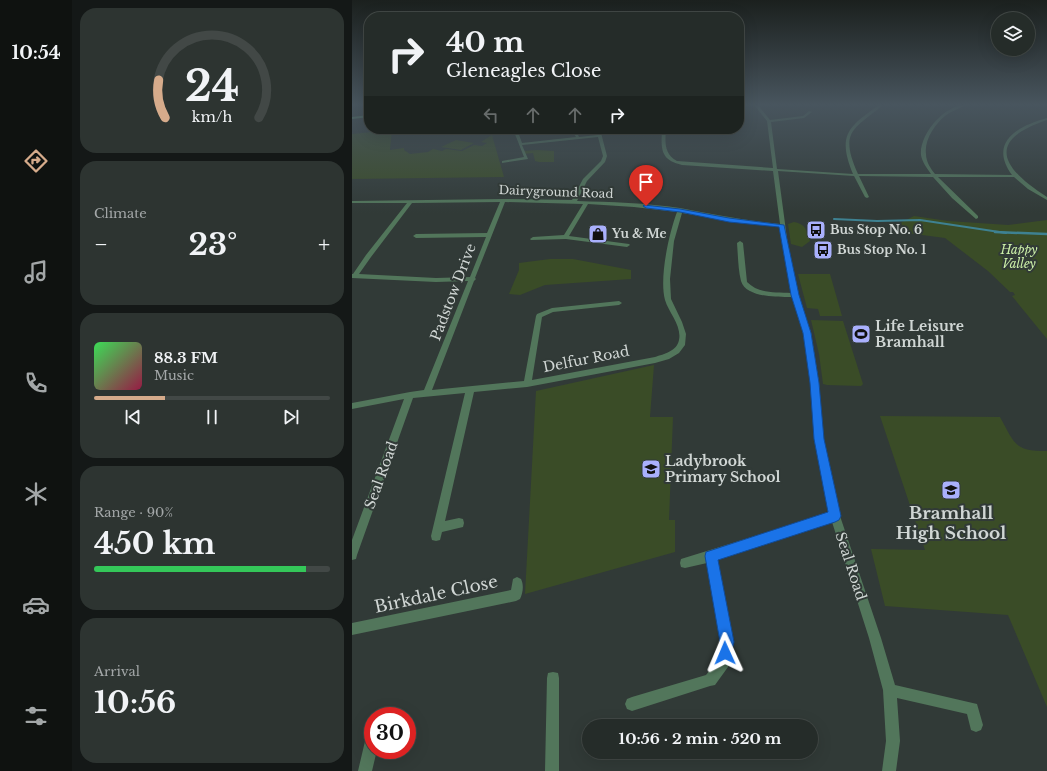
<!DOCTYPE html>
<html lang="en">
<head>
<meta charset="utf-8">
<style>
  :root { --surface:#252c29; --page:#2d3431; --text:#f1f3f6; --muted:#a3a7a8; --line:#424846; --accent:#d6ab8b }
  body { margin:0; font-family:"Libre Baskerville",serif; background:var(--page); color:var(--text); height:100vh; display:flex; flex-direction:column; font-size:15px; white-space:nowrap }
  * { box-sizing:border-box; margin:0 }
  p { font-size:13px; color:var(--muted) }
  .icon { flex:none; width:22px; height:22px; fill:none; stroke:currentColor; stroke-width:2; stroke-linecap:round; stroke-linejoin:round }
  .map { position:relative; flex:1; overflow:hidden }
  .drawer { display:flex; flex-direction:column; gap:8px; padding:8px; background:#141817; width:280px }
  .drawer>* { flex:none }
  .banner { position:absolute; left:12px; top:12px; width:380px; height:122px; border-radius:16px; box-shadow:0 4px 16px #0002,0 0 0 1px var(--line); background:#252c29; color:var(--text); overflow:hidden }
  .tools { position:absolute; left:639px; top:12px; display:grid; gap:8px }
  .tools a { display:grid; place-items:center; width:44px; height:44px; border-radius:50%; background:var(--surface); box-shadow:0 4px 16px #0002,0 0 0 1px var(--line); font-size:20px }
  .speed { position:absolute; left:12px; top:707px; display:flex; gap:8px; font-size:20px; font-weight:700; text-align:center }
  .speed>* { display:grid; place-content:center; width:52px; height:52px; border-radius:50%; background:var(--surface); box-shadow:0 4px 16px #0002,0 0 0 1px var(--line); line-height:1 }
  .speed .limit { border:6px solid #d22; background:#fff; color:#111 }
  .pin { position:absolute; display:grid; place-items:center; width:34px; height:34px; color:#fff; margin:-41px -17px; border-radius:50% 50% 50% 0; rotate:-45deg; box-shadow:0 0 4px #0007 }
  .pin .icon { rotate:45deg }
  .me { position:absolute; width:44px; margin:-22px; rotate:359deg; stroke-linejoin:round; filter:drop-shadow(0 0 3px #0008) }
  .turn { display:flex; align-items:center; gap:14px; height:84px; padding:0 16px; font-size:18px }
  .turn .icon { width:52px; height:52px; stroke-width:2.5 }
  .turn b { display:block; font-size:28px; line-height:34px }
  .lanes { display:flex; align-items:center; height:38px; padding:0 16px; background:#0003; justify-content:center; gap:20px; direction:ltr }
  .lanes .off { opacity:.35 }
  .big { font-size:30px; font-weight:700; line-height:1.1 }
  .drawer .card { flex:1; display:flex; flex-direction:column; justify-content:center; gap:6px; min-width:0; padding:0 14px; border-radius:16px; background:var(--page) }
  .drawer .dial { align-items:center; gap:0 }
  .dial svg { height:104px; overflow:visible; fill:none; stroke:var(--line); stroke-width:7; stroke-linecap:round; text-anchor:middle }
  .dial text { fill:var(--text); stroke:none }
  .song { display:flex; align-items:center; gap:12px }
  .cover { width:48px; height:48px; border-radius:6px; background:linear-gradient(135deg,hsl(130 70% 55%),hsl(340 70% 35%)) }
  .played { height:4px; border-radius:2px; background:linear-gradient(90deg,var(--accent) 30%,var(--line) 30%) }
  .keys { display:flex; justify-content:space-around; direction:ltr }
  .heat { display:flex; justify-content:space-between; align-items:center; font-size:22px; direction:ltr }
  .charge { height:6px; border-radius:3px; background:linear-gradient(90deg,#34c759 90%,var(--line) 0) }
  .trip { position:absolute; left:230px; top:719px; width:236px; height:40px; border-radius:20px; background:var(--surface); box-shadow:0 4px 16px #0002,0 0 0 1px var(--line); font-weight:700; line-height:40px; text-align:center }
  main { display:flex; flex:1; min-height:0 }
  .tabs { display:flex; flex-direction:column; width:72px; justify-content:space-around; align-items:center; background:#0f1210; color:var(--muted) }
  .tabs .icon { width:28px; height:28px }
  .tabs .active { color:var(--accent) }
  .tabs b { font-size:18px; color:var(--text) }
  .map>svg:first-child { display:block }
</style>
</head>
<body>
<main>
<nav class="tabs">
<b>10:54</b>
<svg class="icon active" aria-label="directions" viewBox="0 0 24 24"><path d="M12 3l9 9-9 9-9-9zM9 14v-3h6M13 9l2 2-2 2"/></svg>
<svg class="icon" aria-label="music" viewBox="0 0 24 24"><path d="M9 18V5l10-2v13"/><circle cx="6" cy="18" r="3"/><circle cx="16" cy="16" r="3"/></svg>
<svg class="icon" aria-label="phone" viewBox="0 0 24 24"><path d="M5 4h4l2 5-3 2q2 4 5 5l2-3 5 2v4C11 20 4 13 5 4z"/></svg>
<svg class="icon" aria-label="climate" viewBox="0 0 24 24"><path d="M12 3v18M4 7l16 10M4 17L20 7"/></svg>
<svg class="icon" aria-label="car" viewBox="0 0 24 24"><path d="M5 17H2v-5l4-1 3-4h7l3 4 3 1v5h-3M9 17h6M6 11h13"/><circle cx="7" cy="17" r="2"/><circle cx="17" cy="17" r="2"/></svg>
<svg class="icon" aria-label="filters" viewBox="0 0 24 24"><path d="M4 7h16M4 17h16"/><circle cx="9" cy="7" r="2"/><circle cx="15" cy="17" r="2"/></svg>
</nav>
<section class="drawer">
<div class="card dial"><svg viewBox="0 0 100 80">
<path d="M14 69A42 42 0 1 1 86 69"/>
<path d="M14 69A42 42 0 0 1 9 40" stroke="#d6ab8b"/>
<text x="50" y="56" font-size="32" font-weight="700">24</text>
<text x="50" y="72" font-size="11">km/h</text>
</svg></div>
<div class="card"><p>Climate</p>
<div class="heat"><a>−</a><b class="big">23°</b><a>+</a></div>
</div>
<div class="card">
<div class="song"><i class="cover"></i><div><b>88.3 FM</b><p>Music</p></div></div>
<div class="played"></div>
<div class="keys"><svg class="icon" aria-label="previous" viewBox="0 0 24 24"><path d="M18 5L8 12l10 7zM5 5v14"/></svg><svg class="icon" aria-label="pause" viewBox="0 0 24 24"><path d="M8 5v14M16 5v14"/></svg><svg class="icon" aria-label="next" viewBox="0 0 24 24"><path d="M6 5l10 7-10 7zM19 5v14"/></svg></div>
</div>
<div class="card"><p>Range · 90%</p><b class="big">450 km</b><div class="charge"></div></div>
<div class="card"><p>Arrival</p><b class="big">10:56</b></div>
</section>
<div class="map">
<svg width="695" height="771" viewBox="0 0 695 771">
  <rect width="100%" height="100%" fill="#313a37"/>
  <!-- green -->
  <path fill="#3a4c27" d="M40,130L38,150L52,148V150L58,154L76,152L81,149L90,151L94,149L110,151L122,145L130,146L135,143L129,142L140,135L152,177L0,179V134Z
    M104,140L122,143L109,150L89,147Z
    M186,150L202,151V162H187L183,161L181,153L172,154L171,151Z
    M562,216L596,221L656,225L695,220V339L660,296L663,295L661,292H658L636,271L593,238L555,233L548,223Z
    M442,222C454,224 455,231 458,241L450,247L439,244L436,224Z
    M198,259H221L279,270V279L193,285L168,295L157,294L167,270V263Z
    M446,274H478L490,316H468L466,309L455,308Z
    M459,320L491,321L511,384L509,386L475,385L471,384L467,354Z
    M302,365L298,417H321L317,520H323V552L173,594L184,391Z
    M528,416L648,417C663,444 662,451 695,451V707L656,615L533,606L519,549L573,550Z"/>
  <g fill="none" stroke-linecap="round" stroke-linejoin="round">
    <!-- stream-far1 -->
    <path stroke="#3e8191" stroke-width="2" d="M482,219L525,221L568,220L654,233"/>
    <!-- stream -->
    <path stroke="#3e8191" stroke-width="2.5" d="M643,232L695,234"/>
    <!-- street -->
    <path fill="#52765b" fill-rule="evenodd" d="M402,105H406L418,120L451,116L457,111L460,112L452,118L419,122L425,169L501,174C485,135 496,127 527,105H531C501,130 487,131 506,174H579C575,168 570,162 569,155C567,135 592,105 613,105C607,109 599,111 593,116C583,124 572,140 574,154C574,162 579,169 583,174L660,175C636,142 666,126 695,118V120C632,141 651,169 695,197V200L676,189L662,177H586L626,216V218L624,219L600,198L581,177L507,176L517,197L515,198L513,197L502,176L426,171L436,246L446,295L459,333L467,383L471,439L488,516L529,638L543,685L625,704L631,725L629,730L624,732L619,730L615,714L545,698L548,741L544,771H530L534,741L531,690L517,638L480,522L365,559L381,642L378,663L376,667L363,685L358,686L280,711L275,709L273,704L275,699L280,697L354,675L366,660L369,642L355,563L333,568L329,567L328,563L329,559L477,513L463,439L459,383L451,333L440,297C427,297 394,298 389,281C386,269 386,255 385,243L388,241L391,243L395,282C407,294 423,292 439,293L428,227L393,223L330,213L322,241L318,279L319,299L330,322L334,334L333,345L327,353L317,359L303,363L175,387L122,392L93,521L107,518L111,519L112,523L111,527L90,532L88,540L84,541L80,540L79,536L113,393L61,398L5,555L4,559L0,560V540L52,399L0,409V403L58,392L72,390L116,281L84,282L0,278V274H1L14,255L55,203H0V201L151,199L220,200L231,179L249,161L251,156L246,137L170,145L176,159L150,163V161L172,157L161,129H165L170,143L224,137L219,129H223L227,137L246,135L244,129H248L255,156L253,162L235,181L225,201C259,202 294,203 328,208C361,214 394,221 428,224L421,171L330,165C308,160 309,149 310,129H314C313,142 312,154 325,161L421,168L415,121ZM148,202L135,233L64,234L61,236L64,238L134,237L118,277L84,278L7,274L19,257L60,203ZM153,202L231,204L212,235L181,237L178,239L179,240L214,239L275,247L278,245L277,244L217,236L236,204L282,207L325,212C317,233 307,278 313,300C317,313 330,326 327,340C325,351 312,354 303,357L180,380L190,317L201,312L267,305L270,303L267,301L200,308L185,314L184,316L172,381L80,390L122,281L124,279L123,278Z
      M165,577L169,579C172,585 171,593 168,599L164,601L0,635V623L159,590L161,579Z
      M201,672L206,673L207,678V771H193L195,678L196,673Z
      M21,730V750H25L20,771H6L14,737L16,732Z"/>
    <!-- primary -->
    <path fill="#67b37c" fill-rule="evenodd" d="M17,115V117L0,119V117Z"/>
  </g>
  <!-- sky -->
  <linearGradient id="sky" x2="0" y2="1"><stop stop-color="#1b201e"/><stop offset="0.49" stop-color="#48555e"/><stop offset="1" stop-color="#48555e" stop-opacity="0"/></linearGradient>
  <rect width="695" height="213" fill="url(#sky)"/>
  <!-- route -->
  <path fill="#1a73e8" stroke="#114b97" d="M292,205L328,209L377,218L432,225L447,295L459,333L467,383L472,439L489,516L487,520L483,522L366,560L382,642L378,658L373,660L368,658L366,653L368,642L353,556L354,552L476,512L462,439L458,383L451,333L439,295L427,227L377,222L328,212L294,208L291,206Z"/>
  <!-- icons -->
  <defs>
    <symbol id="bus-square" viewBox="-11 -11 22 22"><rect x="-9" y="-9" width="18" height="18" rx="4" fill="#a9b0fc" stroke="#313a37"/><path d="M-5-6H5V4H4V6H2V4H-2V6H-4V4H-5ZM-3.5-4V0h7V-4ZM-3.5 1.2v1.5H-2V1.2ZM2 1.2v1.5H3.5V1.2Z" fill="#111"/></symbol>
    <symbol id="shop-square" viewBox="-11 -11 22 22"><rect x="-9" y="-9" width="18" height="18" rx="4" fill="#a9b0fc" stroke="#313a37"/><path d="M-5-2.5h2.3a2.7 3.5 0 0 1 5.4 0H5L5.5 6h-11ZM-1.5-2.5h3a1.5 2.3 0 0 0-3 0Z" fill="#111"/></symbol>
    <symbol id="stadium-square" viewBox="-11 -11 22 22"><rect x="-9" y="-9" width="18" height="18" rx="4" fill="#a9b0fc" stroke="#313a37"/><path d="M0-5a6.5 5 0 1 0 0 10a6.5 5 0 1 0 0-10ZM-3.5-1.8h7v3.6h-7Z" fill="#111"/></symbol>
    <symbol id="school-square" viewBox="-11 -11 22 22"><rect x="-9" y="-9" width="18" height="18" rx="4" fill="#a9b0fc" stroke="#313a37"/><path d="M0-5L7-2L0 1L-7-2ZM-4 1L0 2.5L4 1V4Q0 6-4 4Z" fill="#111"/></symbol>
  </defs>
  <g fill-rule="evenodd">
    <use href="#bus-square" x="453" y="219" width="22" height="22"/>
    <use href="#shop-square" x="235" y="223" width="22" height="22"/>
    <use href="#bus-square" x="460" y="239" width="22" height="22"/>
    <use href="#stadium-square" x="498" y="323" width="22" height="22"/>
    <use href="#school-square" x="288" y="458" width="22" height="22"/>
    <use href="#school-square" x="588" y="479" width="22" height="22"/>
  </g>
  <g text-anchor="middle" stroke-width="4" stroke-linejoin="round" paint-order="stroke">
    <!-- far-street labels -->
    <g font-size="12" fill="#d0d6d4" stroke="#313a37">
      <text transform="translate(204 192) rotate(2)" y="4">Dairyground Road</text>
    </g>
    <!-- far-poi labels -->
    <g font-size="12" font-weight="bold" fill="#d0d6d4" stroke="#313a37" text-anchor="start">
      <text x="478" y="234">Bus Stop No. 6</text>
      <text x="260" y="238">Yu &amp; Me</text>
      <text x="485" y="254">Bus Stop No. 1</text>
    </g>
    <!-- far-park labels -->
    <g font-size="12" font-style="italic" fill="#cdf1a9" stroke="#313a37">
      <text x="667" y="254">Happy<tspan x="667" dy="14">Valley</tspan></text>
    </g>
    <!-- street labels -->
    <g font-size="14" fill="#d0d6d4" stroke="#313a37">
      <text transform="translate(101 292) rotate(-69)" y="5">Padstow Drive</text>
      <text transform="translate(234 359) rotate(-11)" y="5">Delfur Road</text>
      <text transform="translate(29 475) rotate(-70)" y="5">Seal Road</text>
      <text transform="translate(499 566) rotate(72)" y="5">Seal Road</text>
    </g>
    <!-- poi labels -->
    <g font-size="14" font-weight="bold" fill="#d0d6d4" stroke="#313a37" text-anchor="start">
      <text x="523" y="331">Life Leisure<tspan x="523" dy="16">Bramhall</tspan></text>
      <text x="313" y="466">Ladybrook<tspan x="313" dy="16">Primary School</tspan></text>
    </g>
    <!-- near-poi labels -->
    <g font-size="17" font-weight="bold" fill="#d0d6d4" stroke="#313a37">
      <text x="599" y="519">Bramhall<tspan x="599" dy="20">High School</tspan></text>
    </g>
    <!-- near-street labels -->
    <g font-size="17" fill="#d0d6d4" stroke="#313a37">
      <text transform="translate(84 594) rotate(-12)" y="6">Birkdale Close</text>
    </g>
  </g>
</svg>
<div class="tools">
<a><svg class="icon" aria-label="layers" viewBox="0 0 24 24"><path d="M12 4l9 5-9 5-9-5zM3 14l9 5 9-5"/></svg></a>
</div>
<div class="speed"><div class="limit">30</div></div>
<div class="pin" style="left:294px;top:206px;background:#d93025"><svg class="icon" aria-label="arrive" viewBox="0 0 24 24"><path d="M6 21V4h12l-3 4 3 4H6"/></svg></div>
<svg class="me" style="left:373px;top:653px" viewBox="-20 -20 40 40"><path d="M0-17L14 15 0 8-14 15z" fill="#1a73e8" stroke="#fff" stroke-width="4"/></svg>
<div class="trip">10:56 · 2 min · 520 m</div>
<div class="banner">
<div class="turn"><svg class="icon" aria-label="right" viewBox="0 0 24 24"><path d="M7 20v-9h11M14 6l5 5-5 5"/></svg><div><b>40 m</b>Gleneagles Close</div></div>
<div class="lanes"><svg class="icon off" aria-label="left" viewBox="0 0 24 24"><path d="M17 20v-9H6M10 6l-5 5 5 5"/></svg><svg class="icon off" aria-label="ahead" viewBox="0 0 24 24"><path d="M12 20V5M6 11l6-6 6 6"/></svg><svg class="icon off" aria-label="ahead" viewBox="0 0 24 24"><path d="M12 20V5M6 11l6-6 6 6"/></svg><svg class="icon" aria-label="right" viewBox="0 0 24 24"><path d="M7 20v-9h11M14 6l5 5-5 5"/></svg></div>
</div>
</div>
</main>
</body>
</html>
